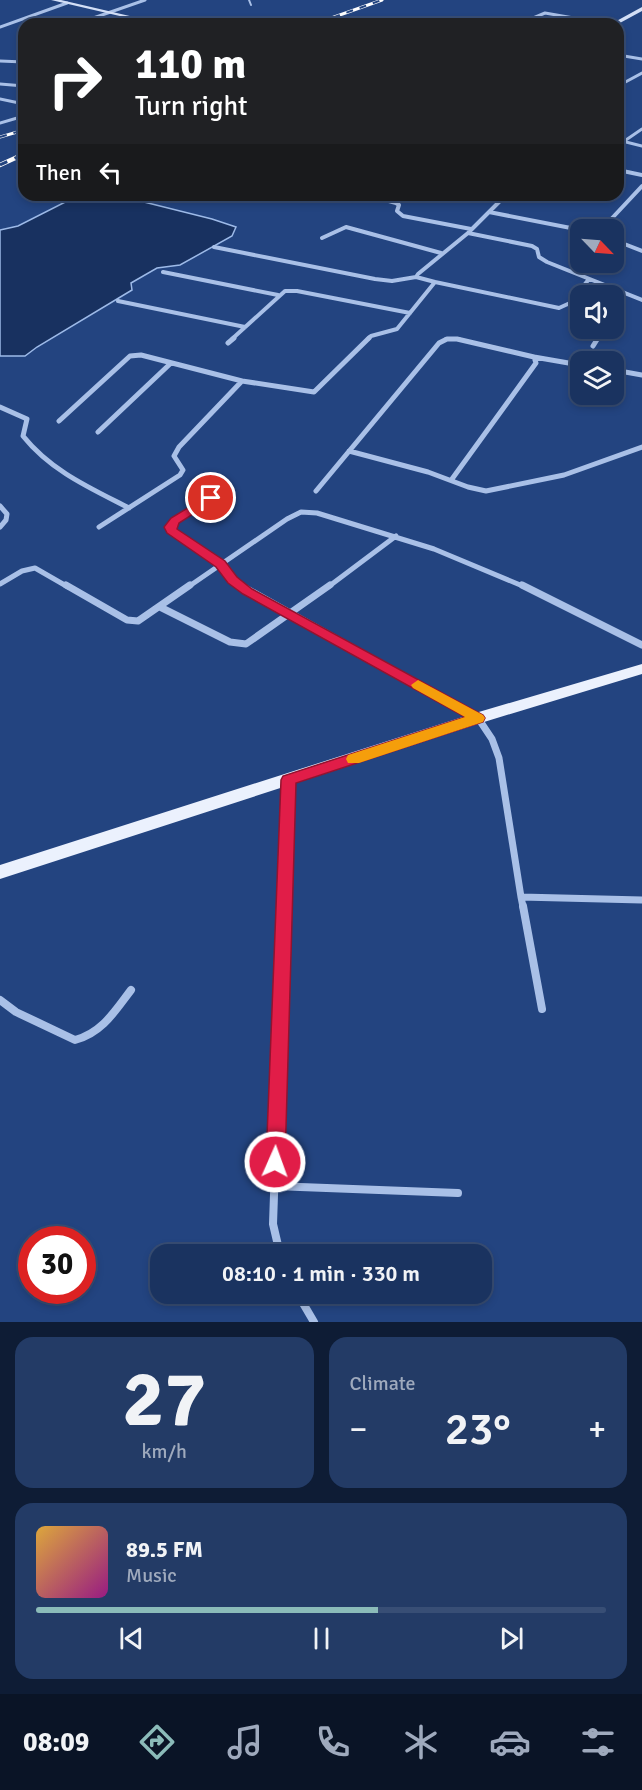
<!DOCTYPE html>
<html lang="en">
<head>
<meta charset="utf-8">
<style>
  :root { --surface:#1a3360; --page:#233b66; --text:#f1f3f6; --muted:#9faabd; --line:#384e75; --accent:#8bbbb9 }
  body { margin:0; font-family:Signika,sans-serif; background:var(--page); color:var(--text); height:100vh; display:flex; flex-direction:column; font-size:22px; white-space:nowrap }
  * { box-sizing:border-box; margin:0 }
  p { font-size:20px; color:var(--muted) }
  .icon { flex:none; width:33px; height:33px; fill:none; stroke:currentColor; stroke-width:2; stroke-linecap:round; stroke-linejoin:round }
  .map { position:relative; height:1322px; overflow:hidden }
  .details { display:flex; flex-direction:column; gap:15px; padding:15px; background:#0e1c35; flex:1 }
  .details>* { flex:none }
  .banner { position:absolute; left:18px; top:18px; width:606px; height:183px; border-radius:18px; box-shadow:0 3px 9px #0003,0 0 0 2px var(--line); background:#202124; color:#fff; overflow:hidden }
  .needle { width:39px; rotate:115deg }
  .controls { position:absolute; left:570px; top:219px; display:grid; gap:12px }
  .controls a { display:grid; place-items:center; width:54px; height:54px; border-radius:12px; background:var(--surface); box-shadow:0 3px 9px #0003,0 0 0 2px var(--line); font-size:30px }
  .speed { position:absolute; left:18px; top:1226px; display:flex; gap:12px; font-size:30px; font-weight:700; text-align:center }
  .speed>* { display:grid; place-content:center; width:78px; height:78px; border-radius:50%; background:var(--surface); box-shadow:0 3px 9px #0003,0 0 0 2px var(--line); line-height:1 }
  .speed .limit { border:9px solid #d22; background:#fff; color:#111 }
  .pin { position:absolute; display:grid; place-items:center; width:51px; height:51px; color:#fff; margin:-26px; border:3px solid #fff; border-radius:50%; box-shadow:0 2px 6px #0007 }
  .me { position:absolute; width:66px; margin:-33px; rotate:2deg; stroke-linejoin:round; filter:drop-shadow(0 0 4px #0008) }
  .turn { display:flex; align-items:center; gap:21px; height:126px; padding:0 18px; font-size:27px }
  .turn .icon { width:78px; height:78px; stroke-width:2.5 }
  .turn b { display:block; font-size:42px; line-height:51px }
  .then { display:flex; align-items:center; height:57px; padding:0 18px; background:#0003; gap:12px; font-size:22px }
  .big { font-size:45px; font-weight:600; line-height:1.1 }
  .details .card { flex:1; display:flex; flex-direction:column; justify-content:center; gap:9px; min-width:0; padding:0 21px; border-radius:18px; background:var(--page) }
  .details .dial { align-items:center; gap:0 }
  .dial b { font-size:78px; line-height:1 }
  .song { display:flex; align-items:center; gap:18px }
  .cover { width:72px; height:72px; border-radius:9px; background:linear-gradient(135deg,hsl(40 70% 55%),hsl(310 70% 35%)) }
  .played { height:6px; border-radius:3px; background:linear-gradient(90deg,var(--accent) 60%,var(--line) 60%) }
  .keys { display:flex; justify-content:space-around; direction:ltr }
  .heat { display:flex; justify-content:space-between; align-items:center; font-size:33px; direction:ltr }
  .details .tiles { flex:1; display:grid; gap:15px; grid-template-columns:1fr 1fr }
  .card:last-child { grid-column:span 2 }
  .trip { position:absolute; left:150px; top:1244px; width:342px; height:60px; border-radius:18px; background:var(--surface); box-shadow:0 3px 9px #0003,0 0 0 2px var(--line); font-weight:600; line-height:60px; text-align:center }
  .tabs { display:flex; height:96px; justify-content:space-around; align-items:center; background:#0a1426; color:var(--muted) }
  .tabs .icon { width:42px; height:42px }
  .tabs .active { color:var(--accent) }
  .tabs b { font-size:27px; color:var(--text) }
  .map>svg:first-child { display:block }
</style>
</head>
<body>
<div class="map">
<svg width="642" height="1322" viewBox="0 0 642 1322">
  <rect width="100%" height="100%" fill="#234480"/>
  <!-- water -->
  <path fill="#183160" stroke="#9dbae8" stroke-width="1.5" d="M79,195H116L212,219L236,227L232,236L180,265L157,268L131,283L132,290L37,347L25,356H0V230L18,226Z"/>
  <g fill="none" stroke-linecap="round" stroke-linejoin="round">
    <!-- lane -->
    <path stroke="#a9c0e7" stroke-width="2" d="M249,0L251,5"/>
    <!-- street-far4 -->
    <path stroke="#a9c0e7" stroke-width="3" d="M76,24L145,0
      M519,24L545,13L608,24
      M0,27L67,3
      M618,55L642,59
      M0,61L24,62
      M0,84L24,86
      M618,86L642,73
      M0,99L24,104
      M0,123L24,116
      M618,140L642,146
      M623,142L642,129"/>
    <!-- street-far3 -->
    <path stroke="#a9c0e7" stroke-width="4" d="M618,170L642,175
      M367,195L396,203L399,205L397,211L403,216L471,229
      M489,212L581,230
      M601,230L642,186
      M468,233L532,246L537,249L539,257L547,262L642,300
      M322,238L346,227L441,253
      M614,240L642,251
      M214,247L375,279L392,281L416,277
      M163,272L278,295
      M435,282L559,308L570,303L589,279
      M118,301L245,327
      M614,311L624,293
      M232,339L285,291H297L410,313
      M368,339L371,336L397,329L435,282L416,277L418,274L468,233L506,195
      M446,339H459
      M597,339L604,328"/>
    <!-- street-far2 -->
    <path stroke="#a9c0e7" stroke-width="5" d="M228,343L234,338
      M593,346L598,338
      M534,357L580,365
      M614,370L642,375
      M0,407L27,419L23,436C51,471 90,488 129,508
      M59,421L130,356L141,355L242,381
      M98,432L171,363
      M349,451L428,472L468,487L486,491L564,475L642,447
      M229,487L175,521L170,527L171,531L220,564L233,580L242,587
      M316,491L439,343L447,339H457L534,357L536,363L452,479
      M0,506L7,514L6,520L0,527
      M99,527L180,475L183,470L174,456L179,447L242,381L314,392L369,338
      M0,584L22,571L35,568L68,587
      M188,587L287,519L301,512L317,513L434,549L525,587
      M328,587L396,536"/>
    <!-- street-far1 -->
    <path stroke="#a9c0e7" stroke-width="7" d="M66,585L127,620L138,621L190,585
      M240,585L478,718L492,739L499,758L521,897L642,900
      M522,585L642,645
      M160,607L230,642L246,644L330,585
      M521,897L523,907
      M284,907L289,780"/>
    <!-- street -->
    <path stroke="#a9c0e7" stroke-width="8" d="M523,906L542,1009
      M0,1000L16,1012L75,1040C102,1033 115,1011 131,990
      M274,1186L458,1193
      M280,1254L273,1224L284,906
      M297,1293L314,1322"/>
    <!-- secondary -->
    <path fill="#d3dff6" fill-rule="evenodd" d="M51,0H61L164,24H154Z
      M642,7V11L618,24H611Z"/>
    <!-- primary -->
    <path fill="#ebf1fd" fill-rule="evenodd" d="M642,664V674L484,722L0,879V865L472,714Z"/>
    <defs>
      <path id="rail-far1" d="M320,22L382,0
        M0,137L24,130"/>
      <path id="rail" d="M0,165L24,154"/>
    </defs>
    <!-- rail-far1 casing -->
    <use href="#rail-far1" stroke="#fff" stroke-width="3"/>
    <!-- rail casing -->
    <use href="#rail" stroke="#fff" stroke-width="4.5"/>
    <!-- rail-far1 -->
    <use href="#rail-far1" stroke="#234480" stroke-width="2" stroke-dasharray="7" stroke-linecap="butt"/>
    <!-- rail -->
    <use href="#rail" stroke="#234480" stroke-width="3" stroke-dasharray="8" stroke-linecap="butt"/>
  </g>
  <!-- route -->
  <path fill="#e11d48" stroke="#92132f" stroke-width="1.5" d="M211,494L215,496V500L179,523L177,529L225,561L237,577L252,589L483,715L485,718L483,722L296,783L285,1162L282,1169L275,1172L268,1169L266,1162L281,780L283,776L465,717L243,594L228,583L216,567L167,533L164,527L171,518Z"/>
  <!-- slow -->
  <path fill="#f59e0b" d="M418,680L483,715L485,718L483,722L359,763H348L346,759L348,755L465,717L413,688L411,685Z"/>
</svg>
<div class="controls">
<a><svg class="needle" viewBox="-14 -14 28 28"><path d="M0-13l5 13h-10z" fill="#e53935"/><path d="M0 13l5-13h-10z" fill="#9faabd"/></svg></a>
<a><svg class="icon" aria-label="sound" viewBox="0 0 24 24"><path d="M4 9h4l5-4v14l-5-4H4zM17 9q2 3 0 6"/></svg></a>
<a><svg class="icon" aria-label="layers" viewBox="0 0 24 24"><path d="M12 4l9 5-9 5-9-5zM3 14l9 5 9-5"/></svg></a>
</div>
<div class="speed"><div class="limit">30</div></div>
<div class="pin" style="left:211px;top:498px;background:#d93025"><svg class="icon" aria-label="arrive" viewBox="0 0 24 24"><path d="M6 21V4h12l-3 4 3 4H6"/></svg></div>
<svg class="me" style="left:275px;top:1162px" viewBox="-20 -20 40 40"><circle r="17" fill="#e11d48" stroke="#fff" stroke-width="3"/><path d="M0-11L8 9 0 5-8 9z" fill="#fff"/></svg>
<div class="trip">08:10 · 1 min · 330 m</div>
<div class="banner">
<div class="turn"><svg class="icon" aria-label="right" viewBox="0 0 24 24"><path d="M7 20v-9h11M14 6l5 5-5 5"/></svg><div><b>110 m</b>Turn right</div></div>
<div class="then">Then<svg class="icon" aria-label="left" viewBox="0 0 24 24"><path d="M17 20v-9H6M10 6l-5 5 5 5"/></svg></div>
</div>
</div>
<section class="details">
<div class="tiles">
<div class="card dial"><b>27</b><p>km/h</p></div>
<div class="card"><p>Climate</p>
<div class="heat"><a>−</a><b class="big">23°</b><a>+</a></div>
</div>
<div class="card">
<div class="song"><i class="cover"></i><div><b>89.5 FM</b><p>Music</p></div></div>
<div class="played"></div>
<div class="keys"><svg class="icon" aria-label="previous" viewBox="0 0 24 24"><path d="M18 5L8 12l10 7zM5 5v14"/></svg><svg class="icon" aria-label="pause" viewBox="0 0 24 24"><path d="M8 5v14M16 5v14"/></svg><svg class="icon" aria-label="next" viewBox="0 0 24 24"><path d="M6 5l10 7-10 7zM19 5v14"/></svg></div>
</div>
</div>
</section>
<nav class="tabs">
<b>08:09</b>
<svg class="icon active" aria-label="directions" viewBox="0 0 24 24"><path d="M12 3l9 9-9 9-9-9zM9 14v-3h6M13 9l2 2-2 2"/></svg>
<svg class="icon" aria-label="music" viewBox="0 0 24 24"><path d="M9 18V5l10-2v13"/><circle cx="6" cy="18" r="3"/><circle cx="16" cy="16" r="3"/></svg>
<svg class="icon" aria-label="phone" viewBox="0 0 24 24"><path d="M5 4h4l2 5-3 2q2 4 5 5l2-3 5 2v4C11 20 4 13 5 4z"/></svg>
<svg class="icon" aria-label="climate" viewBox="0 0 24 24"><path d="M12 3v18M4 7l16 10M4 17L20 7"/></svg>
<svg class="icon" aria-label="car" viewBox="0 0 24 24"><path d="M5 17H2v-5l4-1 3-4h7l3 4 3 1v5h-3M9 17h6M6 11h13"/><circle cx="7" cy="17" r="2"/><circle cx="17" cy="17" r="2"/></svg>
<svg class="icon" aria-label="filters" viewBox="0 0 24 24"><path d="M4 7h16M4 17h16"/><circle cx="9" cy="7" r="2"/><circle cx="15" cy="17" r="2"/></svg>
</nav>
</body>
</html>
